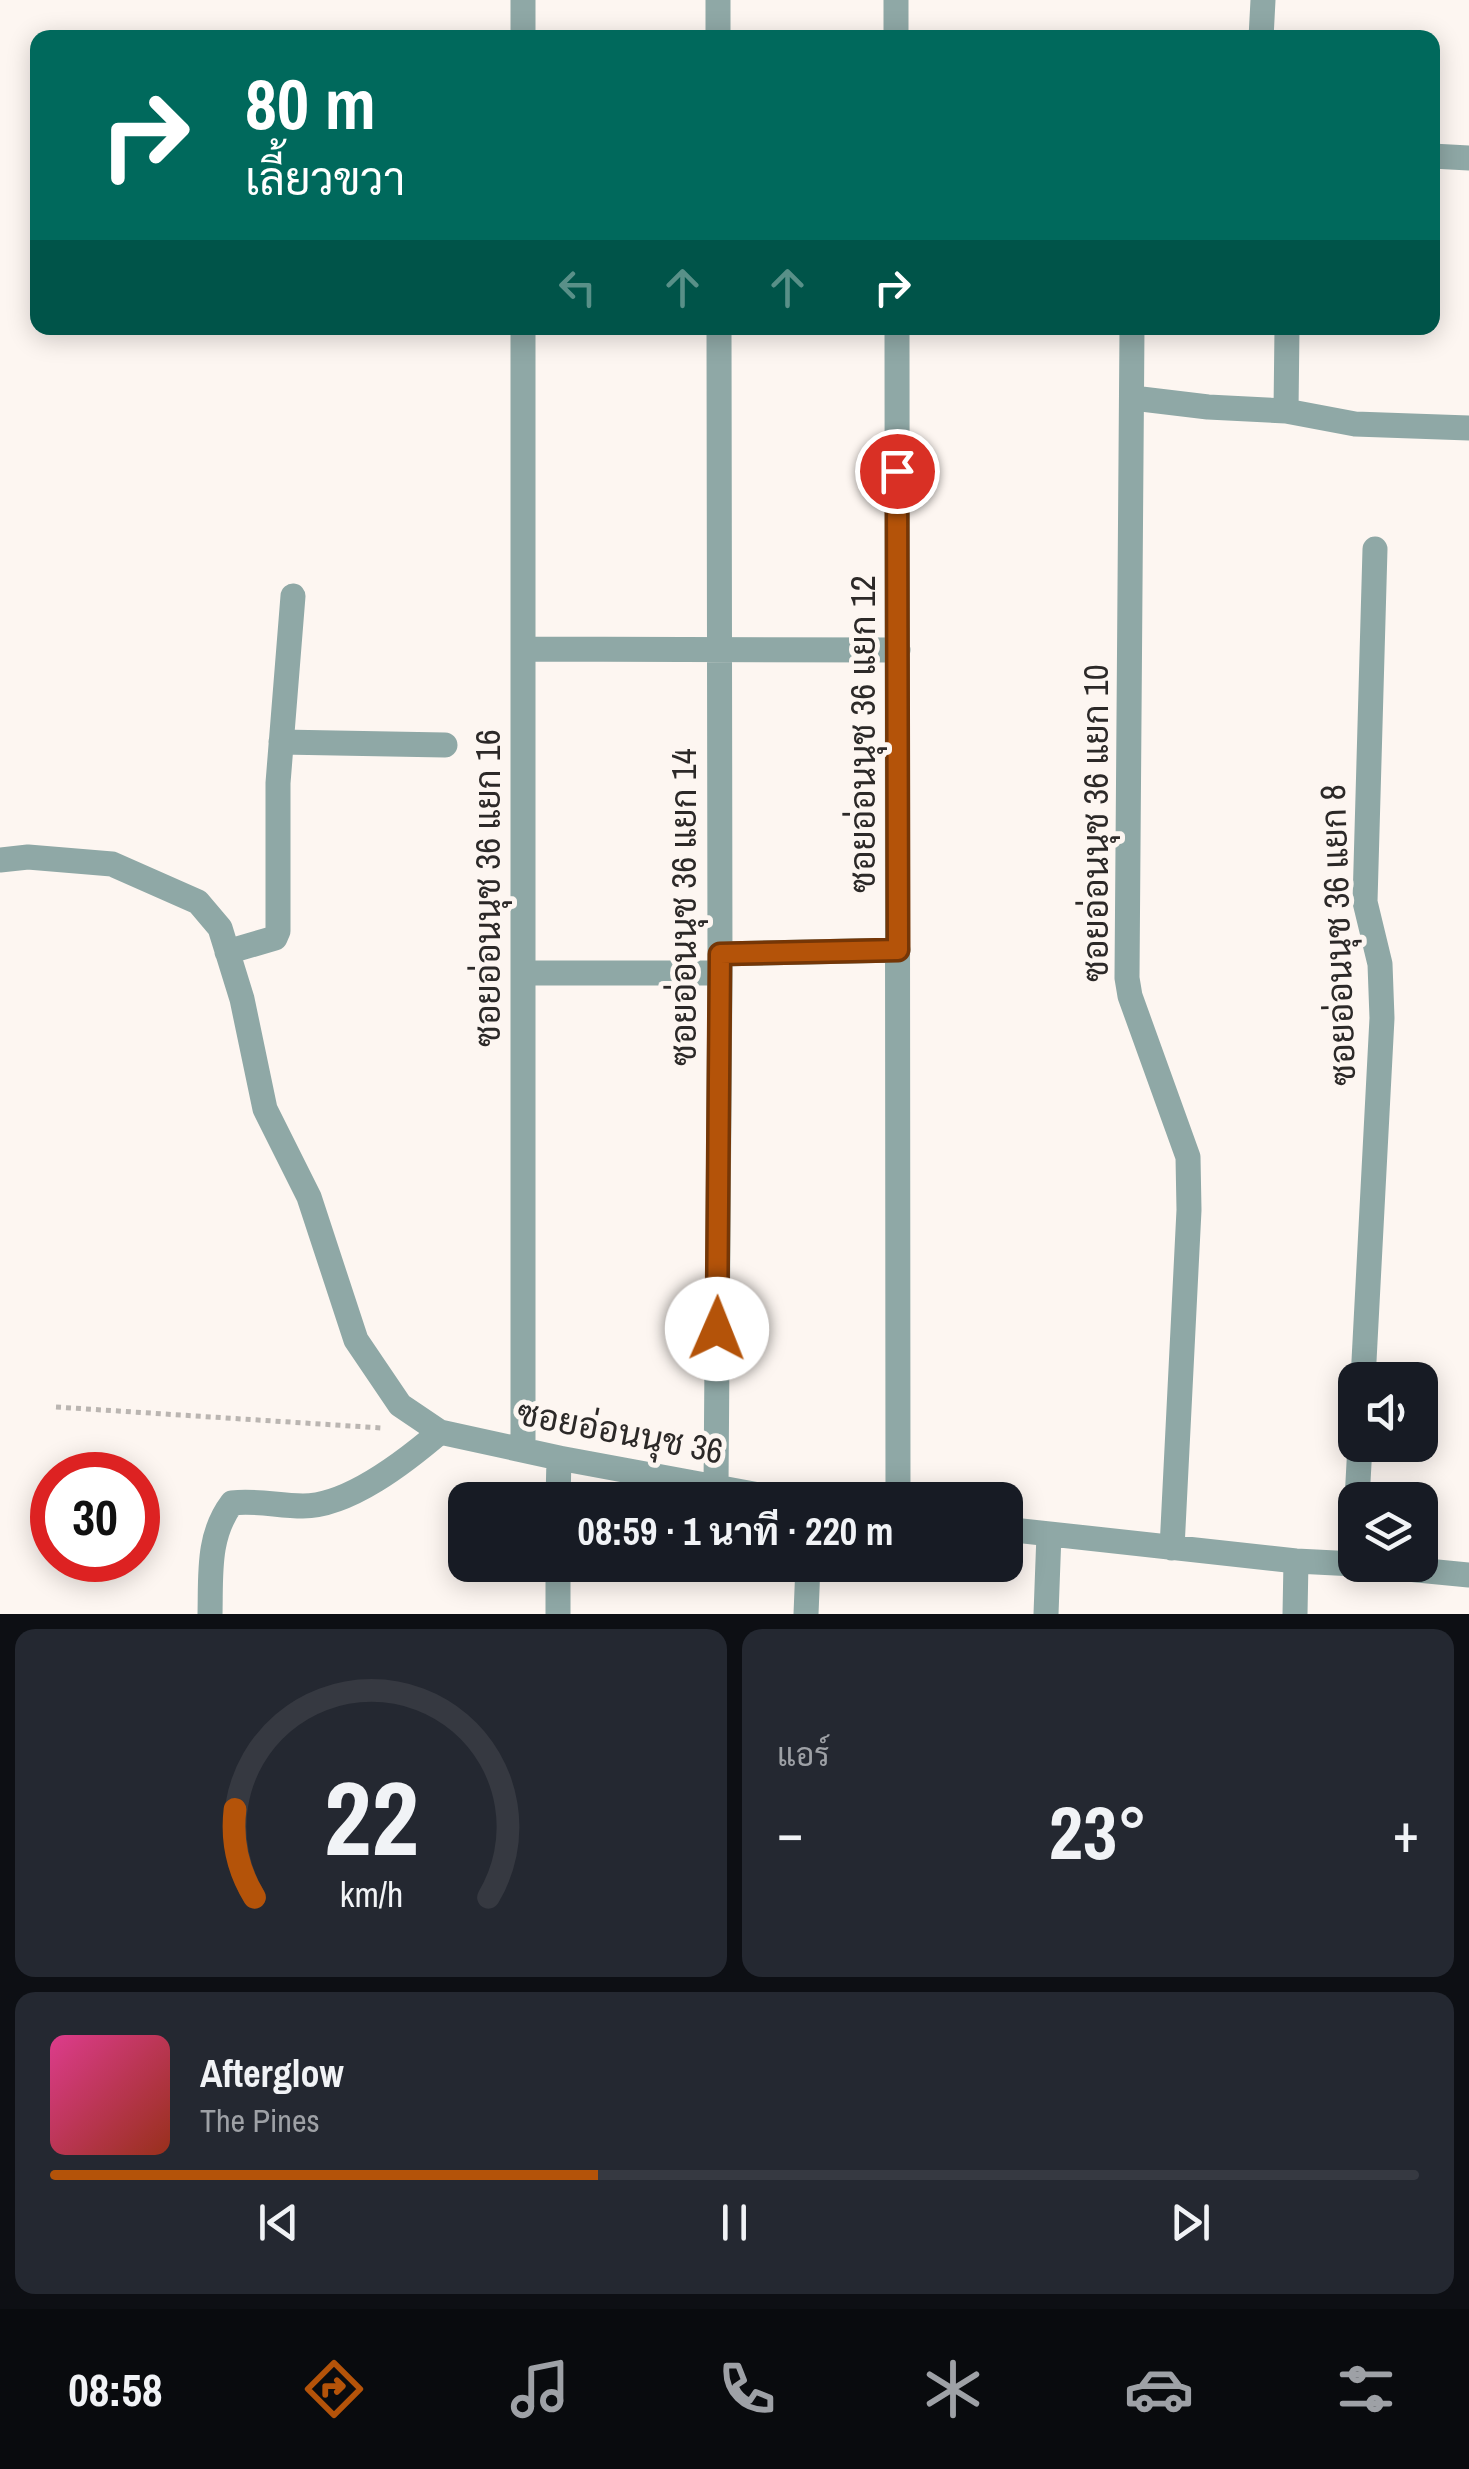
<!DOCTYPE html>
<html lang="th">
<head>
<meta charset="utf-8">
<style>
  :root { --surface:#171b24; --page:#242831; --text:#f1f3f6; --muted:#9ea1a6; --line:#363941; --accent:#b45309 }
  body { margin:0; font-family:"Archivo Narrow",Sarabun,sans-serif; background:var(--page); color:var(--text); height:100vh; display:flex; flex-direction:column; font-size:38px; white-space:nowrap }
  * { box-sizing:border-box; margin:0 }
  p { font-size:32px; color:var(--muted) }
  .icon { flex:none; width:55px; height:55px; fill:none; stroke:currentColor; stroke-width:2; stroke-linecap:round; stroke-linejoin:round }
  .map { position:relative; height:1614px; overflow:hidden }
  .sheet { display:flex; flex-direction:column; gap:15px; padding:15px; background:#0d0f14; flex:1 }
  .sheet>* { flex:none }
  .banner { position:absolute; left:30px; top:30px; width:1410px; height:305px; border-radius:20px; box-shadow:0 5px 25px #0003; background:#00695c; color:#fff; overflow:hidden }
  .fabs { position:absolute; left:1338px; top:1362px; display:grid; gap:20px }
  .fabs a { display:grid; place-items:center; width:100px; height:100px; border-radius:20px; background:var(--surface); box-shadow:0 5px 25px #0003; font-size:50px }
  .speed { position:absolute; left:30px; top:1452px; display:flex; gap:20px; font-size:50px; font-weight:700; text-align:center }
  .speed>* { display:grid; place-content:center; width:130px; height:130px; border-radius:50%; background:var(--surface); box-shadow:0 5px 25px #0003; line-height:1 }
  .speed .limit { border:15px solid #d22; background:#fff; color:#111 }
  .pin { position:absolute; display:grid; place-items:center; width:85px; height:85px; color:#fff; margin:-42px; border:5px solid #fff; border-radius:50%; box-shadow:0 2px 10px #0007 }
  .me { position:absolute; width:110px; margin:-55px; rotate:1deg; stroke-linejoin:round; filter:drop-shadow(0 0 8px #0008) }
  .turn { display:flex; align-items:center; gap:35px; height:210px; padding:0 50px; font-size:45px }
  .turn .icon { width:130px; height:130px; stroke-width:2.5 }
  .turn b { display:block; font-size:70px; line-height:85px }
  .lanes { display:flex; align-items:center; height:95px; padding:0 50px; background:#0003; justify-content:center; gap:50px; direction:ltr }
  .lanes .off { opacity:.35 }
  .big { font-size:75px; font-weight:700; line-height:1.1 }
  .sheet .card { flex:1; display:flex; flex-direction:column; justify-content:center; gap:15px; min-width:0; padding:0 35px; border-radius:20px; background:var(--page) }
  .sheet .dial { align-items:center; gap:0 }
  .dial svg { height:260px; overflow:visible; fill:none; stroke:var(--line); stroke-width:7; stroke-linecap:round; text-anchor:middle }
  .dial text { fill:var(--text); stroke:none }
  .song { display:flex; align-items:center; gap:30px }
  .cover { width:120px; height:120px; border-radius:15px; background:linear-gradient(135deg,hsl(330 70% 55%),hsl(10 70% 35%)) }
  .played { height:10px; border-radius:5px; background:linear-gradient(90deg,var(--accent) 40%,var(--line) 40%) }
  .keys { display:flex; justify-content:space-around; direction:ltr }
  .heat { display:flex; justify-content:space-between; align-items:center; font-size:55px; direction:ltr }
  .sheet .tiles { flex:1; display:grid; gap:15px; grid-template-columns:1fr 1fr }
  .card:last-child { grid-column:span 2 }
  .trip { position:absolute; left:448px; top:1482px; width:575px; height:100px; border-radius:20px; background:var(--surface); box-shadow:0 5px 25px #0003; font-weight:700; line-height:100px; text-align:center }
  .menu { display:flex; height:160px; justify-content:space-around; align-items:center; background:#090b0e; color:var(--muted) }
  .menu .icon { width:70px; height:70px }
  .menu .current { color:var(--accent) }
  .menu b { font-size:45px; color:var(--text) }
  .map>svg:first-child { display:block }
</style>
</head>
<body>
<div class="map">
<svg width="1469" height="1614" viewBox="0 0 1469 1614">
  <rect width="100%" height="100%" fill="#fdf6f1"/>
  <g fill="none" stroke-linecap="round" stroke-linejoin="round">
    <!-- path -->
    <path stroke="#bab5b1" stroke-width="5" stroke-dasharray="5 5" stroke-linecap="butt" d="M56,1407L382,1428"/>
    <!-- minor -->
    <path stroke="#8fa8a6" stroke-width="25" d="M718,0V38
      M896,0V38
      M523,38V0
      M1261,38L1263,0
      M1432,156L1469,158
      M523,328V1449
      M897,328L898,1500
      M1132,328L1127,978L1130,996L1188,1157L1189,1210L1172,1548
      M1287,328L1286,411L1355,424L1469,428
      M1133,398L1208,407L1286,411
      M523,649L898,650
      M281,742L445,745
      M0,860L28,857L112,864L198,902L220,928L242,999L265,1109L309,1197L356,1340L400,1405L440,1432L559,1458L786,1500
      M227,952L275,938L278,931V783L293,596
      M720,954L898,950
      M523,973H720
      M1363,1380L1382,1018L1380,964L1365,902L1375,549
      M716,1487L720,973L719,328
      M558,1500L559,1458
      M1357,1500L1360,1445
      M1005,1529L1296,1561L1355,1564
      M1353,1564L1355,1533
      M1366,1565L1469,1575
      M210,1614C211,1575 207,1536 232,1503C257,1500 278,1506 303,1506C349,1506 406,1461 440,1432
      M558,1614V1565
      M806,1614L808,1565
      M1046,1614L1049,1534
      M1295,1614L1296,1561"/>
  </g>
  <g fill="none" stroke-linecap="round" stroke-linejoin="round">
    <defs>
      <path id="route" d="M717,1329L720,954L898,950L897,471"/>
    </defs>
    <!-- route casing -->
    <use href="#route" stroke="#753606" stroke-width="25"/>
    <!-- route -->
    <use href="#route" stroke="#b45309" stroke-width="18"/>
  </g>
  <g text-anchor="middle" stroke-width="10" stroke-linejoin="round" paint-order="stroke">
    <!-- street labels -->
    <g font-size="35" fill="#2c2928" stroke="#fdf6f1">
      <text transform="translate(863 734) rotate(-90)" y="12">ซอยอ่อนนุช 36 แยก 12</text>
      <text transform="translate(1096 823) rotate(-90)" y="12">ซอยอ่อนนุช 36 แยก 10</text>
      <text transform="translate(488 888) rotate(-90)" y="12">ซอยอ่อนนุช 36 แยก 16</text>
      <text transform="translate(684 907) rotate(-90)" y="12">ซอยอ่อนนุช 36 แยก 14</text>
      <text transform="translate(1338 935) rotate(-92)" y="12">ซอยอ่อนนุช 36 แยก 8</text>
      <text transform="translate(620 1432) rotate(11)" y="12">ซอยอ่อนนุช 36</text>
    </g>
  </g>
</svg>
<div class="fabs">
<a><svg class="icon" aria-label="sound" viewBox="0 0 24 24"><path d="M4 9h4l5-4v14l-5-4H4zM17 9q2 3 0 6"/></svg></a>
<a><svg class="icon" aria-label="layers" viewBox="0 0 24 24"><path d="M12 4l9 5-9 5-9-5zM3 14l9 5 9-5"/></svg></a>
</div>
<div class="speed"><div class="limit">30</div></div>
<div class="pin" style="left:897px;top:471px;background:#d93025"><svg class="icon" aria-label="arrive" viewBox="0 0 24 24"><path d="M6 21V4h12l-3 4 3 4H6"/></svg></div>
<svg class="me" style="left:717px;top:1329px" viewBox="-20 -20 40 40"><circle r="19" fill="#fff"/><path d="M0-13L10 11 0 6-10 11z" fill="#b45309"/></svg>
<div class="trip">08:59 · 1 นาที · 220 m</div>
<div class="banner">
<div class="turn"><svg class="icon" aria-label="right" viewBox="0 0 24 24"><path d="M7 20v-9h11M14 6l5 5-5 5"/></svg><div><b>80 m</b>เลี้ยวขวา</div></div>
<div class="lanes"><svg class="icon off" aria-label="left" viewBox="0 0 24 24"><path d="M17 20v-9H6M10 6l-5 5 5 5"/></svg><svg class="icon off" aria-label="ahead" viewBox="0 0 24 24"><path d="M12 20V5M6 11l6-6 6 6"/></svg><svg class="icon off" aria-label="ahead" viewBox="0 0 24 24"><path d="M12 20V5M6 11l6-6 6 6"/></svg><svg class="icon" aria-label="right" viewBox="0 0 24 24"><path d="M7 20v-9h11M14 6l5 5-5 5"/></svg></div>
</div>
</div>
<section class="sheet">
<div class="tiles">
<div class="card dial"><svg viewBox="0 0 100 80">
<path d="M14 69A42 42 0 1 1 86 69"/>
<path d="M14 69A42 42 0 0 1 8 42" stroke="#b45309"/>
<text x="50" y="56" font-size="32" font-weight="700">22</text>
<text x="50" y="72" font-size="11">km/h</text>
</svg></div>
<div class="card"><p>แอร์</p>
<div class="heat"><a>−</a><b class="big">23°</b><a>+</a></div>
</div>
<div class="card">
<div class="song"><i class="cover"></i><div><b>Afterglow</b><p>The Pines</p></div></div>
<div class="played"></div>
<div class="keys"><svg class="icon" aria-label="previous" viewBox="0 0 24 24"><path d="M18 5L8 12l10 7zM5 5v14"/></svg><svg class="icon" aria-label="pause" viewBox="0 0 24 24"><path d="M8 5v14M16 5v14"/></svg><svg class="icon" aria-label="next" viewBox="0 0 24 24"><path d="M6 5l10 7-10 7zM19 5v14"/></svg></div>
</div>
</div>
</section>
<nav class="menu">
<b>08:58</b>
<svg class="icon current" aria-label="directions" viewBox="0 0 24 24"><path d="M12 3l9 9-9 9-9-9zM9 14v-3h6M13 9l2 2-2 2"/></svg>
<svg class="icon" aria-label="music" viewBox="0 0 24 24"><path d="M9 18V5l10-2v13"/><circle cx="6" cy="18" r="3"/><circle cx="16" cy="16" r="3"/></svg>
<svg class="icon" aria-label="phone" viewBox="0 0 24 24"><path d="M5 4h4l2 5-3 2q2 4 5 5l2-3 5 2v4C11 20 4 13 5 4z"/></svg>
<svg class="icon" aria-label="climate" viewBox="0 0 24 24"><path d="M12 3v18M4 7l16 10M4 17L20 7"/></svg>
<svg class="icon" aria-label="car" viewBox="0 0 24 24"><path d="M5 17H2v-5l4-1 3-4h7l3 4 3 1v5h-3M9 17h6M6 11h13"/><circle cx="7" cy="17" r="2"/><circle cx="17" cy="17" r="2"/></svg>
<svg class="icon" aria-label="filters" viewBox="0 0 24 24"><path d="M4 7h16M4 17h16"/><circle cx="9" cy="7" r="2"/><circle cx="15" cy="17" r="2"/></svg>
</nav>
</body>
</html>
